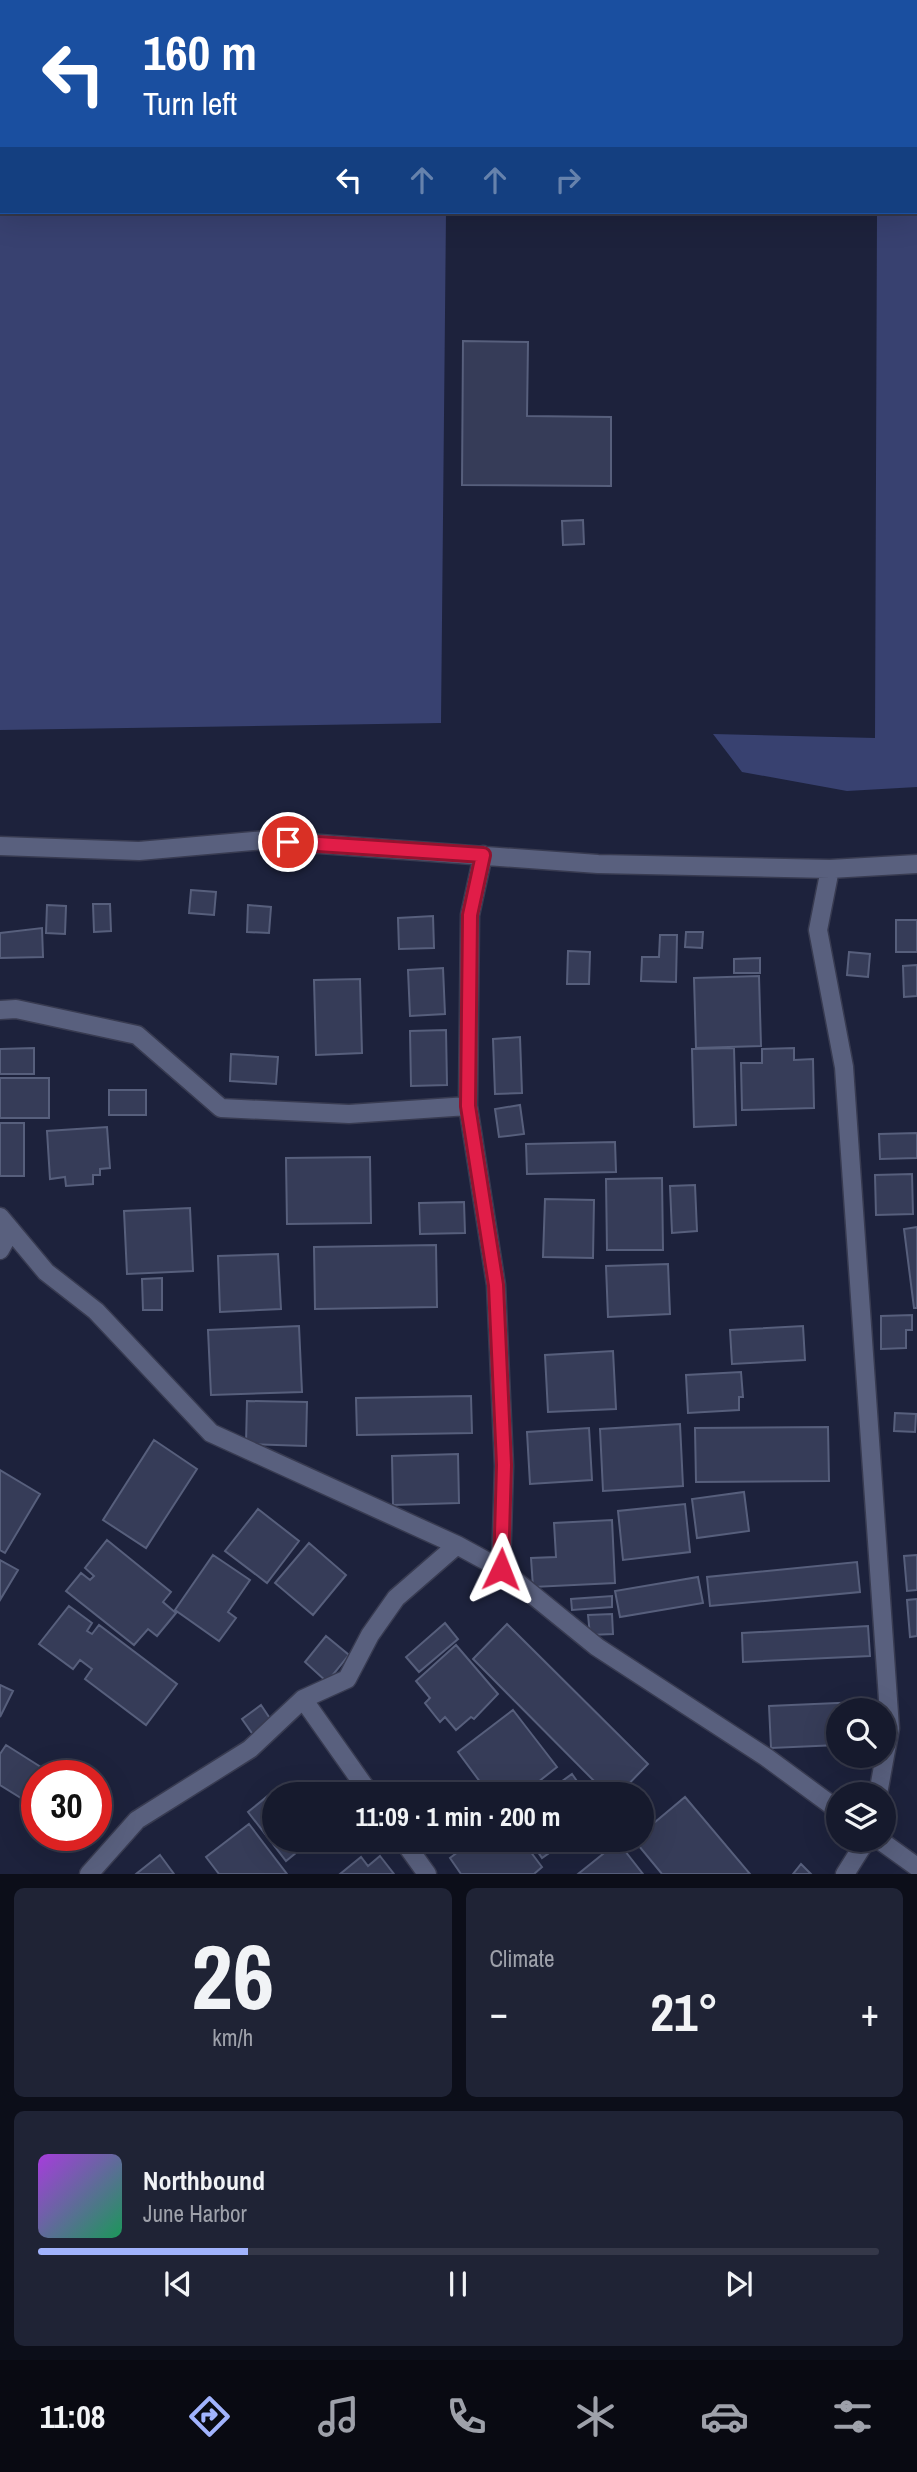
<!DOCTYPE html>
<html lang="en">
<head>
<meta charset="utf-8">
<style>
  :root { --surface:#161a2d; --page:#1f2335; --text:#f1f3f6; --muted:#9ea1aa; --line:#353849; --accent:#a1b3fd }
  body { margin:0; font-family:"Archivo Narrow",sans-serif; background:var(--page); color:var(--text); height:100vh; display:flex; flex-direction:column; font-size:26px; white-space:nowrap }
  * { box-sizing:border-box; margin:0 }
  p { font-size:23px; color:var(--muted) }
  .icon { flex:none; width:38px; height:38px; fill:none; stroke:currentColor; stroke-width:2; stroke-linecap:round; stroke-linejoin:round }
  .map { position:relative; height:1874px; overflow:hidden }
  .sheet { display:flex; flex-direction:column; gap:14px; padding:14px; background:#0c0e19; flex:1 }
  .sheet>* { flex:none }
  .top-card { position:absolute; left:0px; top:0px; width:917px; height:214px; box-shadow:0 7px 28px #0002,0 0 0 2px var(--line); background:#1a4fa0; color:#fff; overflow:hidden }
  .fabs { position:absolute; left:826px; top:1698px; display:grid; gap:14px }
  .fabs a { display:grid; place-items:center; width:70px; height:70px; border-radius:50%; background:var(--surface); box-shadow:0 7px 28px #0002,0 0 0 2px var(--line); font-size:35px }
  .speed { position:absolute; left:21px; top:1760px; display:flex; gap:14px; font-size:35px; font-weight:700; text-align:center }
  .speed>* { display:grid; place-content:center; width:91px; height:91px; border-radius:50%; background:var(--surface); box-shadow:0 7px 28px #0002,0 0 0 2px var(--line); line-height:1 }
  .speed .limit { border:10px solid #d22; background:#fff; color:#111 }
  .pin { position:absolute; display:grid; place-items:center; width:60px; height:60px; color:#fff; margin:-30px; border:4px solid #fff; border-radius:50%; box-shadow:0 2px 7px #0007 }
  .me { position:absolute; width:77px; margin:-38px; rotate:2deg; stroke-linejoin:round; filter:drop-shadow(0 0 5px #0008) }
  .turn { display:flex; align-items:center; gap:24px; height:147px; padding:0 28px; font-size:32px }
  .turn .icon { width:91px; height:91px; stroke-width:2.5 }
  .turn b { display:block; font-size:49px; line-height:60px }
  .lanes { display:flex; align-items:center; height:66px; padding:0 28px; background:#0003; justify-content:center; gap:35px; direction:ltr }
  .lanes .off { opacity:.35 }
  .big { font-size:52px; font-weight:700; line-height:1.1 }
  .sheet .card { flex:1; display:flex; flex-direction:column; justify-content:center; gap:10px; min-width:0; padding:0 24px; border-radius:10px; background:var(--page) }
  .sheet .dial { align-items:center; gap:0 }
  .dial b { font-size:91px; line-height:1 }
  .song { display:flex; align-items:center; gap:21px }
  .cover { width:84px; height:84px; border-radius:10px; background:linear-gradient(135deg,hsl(280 70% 55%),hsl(150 70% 35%)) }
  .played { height:7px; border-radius:4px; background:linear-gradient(90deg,var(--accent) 25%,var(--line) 25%) }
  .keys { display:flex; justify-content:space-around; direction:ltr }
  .heat { display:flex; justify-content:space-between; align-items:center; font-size:38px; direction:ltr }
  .sheet .tiles { flex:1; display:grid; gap:14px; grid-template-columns:1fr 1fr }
  .card:last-child { grid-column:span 2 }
  .trip { position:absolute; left:262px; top:1782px; width:392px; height:70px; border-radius:35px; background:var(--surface); box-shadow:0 7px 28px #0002,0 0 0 2px var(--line); font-weight:700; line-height:70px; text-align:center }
  .dock { display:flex; height:112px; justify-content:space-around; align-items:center; background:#090a12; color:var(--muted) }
  .dock .icon { width:49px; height:49px }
  .dock .selected { color:var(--accent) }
  .dock b { font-size:32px; color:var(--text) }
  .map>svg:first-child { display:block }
</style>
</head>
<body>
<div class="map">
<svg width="917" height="1874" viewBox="0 0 917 1874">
  <rect width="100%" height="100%" fill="#1d223c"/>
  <!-- green -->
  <path fill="#384170" d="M0,0H448L2,2V212H446L441,723L0,730Z
    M878,0H917V787L847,791L742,772L713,734L875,738L877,212H915V2Z"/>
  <!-- building -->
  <path fill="#363c58" stroke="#575f7c" stroke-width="2" d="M463,341L528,342L527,416L611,417V486L462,485Z
    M583,520L584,544L563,545L562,521Z
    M191,890L216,892L214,915L189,913Z
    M93,904H110L111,931L94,932Z
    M47,905L66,906L65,934L46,933Z
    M248,905L271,907L269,933L247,932Z
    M433,916L434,948L399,949L398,918Z
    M896,920H917V952H896Z
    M42,928L43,957L0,958V933Z
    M686,932H703L702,948L685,947Z
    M660,935H677L676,982L641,981L642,957H659Z
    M568,951L590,952L589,984H567Z
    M849,952L870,954L868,977L847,975Z
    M760,958V973H734V959Z
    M917,965V996L904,997L903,966Z
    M443,968L445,1014L410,1016L408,970Z
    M759,976L761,1046L696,1048L694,978Z
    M360,979L362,1053L316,1055L314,980Z
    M446,1030L447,1085L411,1086L410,1031Z
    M520,1037L522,1093L495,1094L493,1039Z
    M34,1048V1074H0V1049Z
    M734,1048L736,1125L694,1127L692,1049Z
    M794,1048V1060L813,1059L814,1108L742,1110L741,1063H762V1049Z
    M231,1054L278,1057L276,1084L230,1081Z
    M0,1078H49V1118H0Z
    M109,1090H146V1115H109Z
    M520,1105L524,1134L499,1137L495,1109Z
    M0,1123H24V1176H0Z
    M107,1127L110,1168L100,1169V1175H93V1184L66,1186L65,1177L50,1179L47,1131Z
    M917,1133V1158L880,1159L879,1134Z
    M615,1142L616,1172L527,1174L526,1144Z
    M370,1157L371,1223L287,1224L286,1158Z
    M912,1174L913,1214L876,1215L875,1175Z
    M662,1178L663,1250H607L606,1179Z
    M695,1185L697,1231L672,1233L670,1186Z
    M545,1199L594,1200L593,1258L543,1257Z
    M464,1202L465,1233L420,1234L419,1203Z
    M190,1208L193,1271L127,1274L124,1211Z
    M917,1227V1308H914L904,1229Z
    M436,1245L437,1307L315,1309L314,1247Z
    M278,1254L281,1309L220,1312L218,1256Z
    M668,1264L670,1314L608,1317L606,1266Z
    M162,1278V1310H143L142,1279Z
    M912,1315V1330H906V1348L881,1349V1316Z
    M299,1326L302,1392L211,1395L208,1330Z
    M803,1326L805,1360L732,1364L730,1330Z
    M613,1351L616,1409L548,1412L545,1355Z
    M741,1372L743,1397H739V1410L688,1413L686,1375Z
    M471,1396L472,1433L357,1435L356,1398Z
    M247,1401L307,1402L306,1446L246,1444Z
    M895,1413L916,1414L915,1432L894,1431Z
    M680,1424L683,1486L603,1491L600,1429Z
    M828,1427L829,1481L696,1482L695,1428Z
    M589,1428L592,1480L530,1484L527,1432Z
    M154,1440L197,1469L146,1548L103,1520Z
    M458,1454L459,1503L393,1505L392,1456Z
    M0,1470L40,1494L5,1553L0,1550Z
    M744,1492L749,1531L697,1538L692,1499Z
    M685,1504L690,1552L623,1560L618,1511Z
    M258,1509L299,1541L267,1583L225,1551Z
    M612,1520L615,1583L533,1587L531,1558L556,1557L554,1523Z
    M107,1540L171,1592L163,1602L176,1613L157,1636L148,1629L134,1645L66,1591L81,1573L90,1580L94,1576L85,1568Z
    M309,1543L346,1575L313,1615L275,1583Z
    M213,1555L250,1580L228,1612L236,1618L219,1641L175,1610Z
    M917,1555V1590L907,1591L904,1556Z
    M0,1560L18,1570L0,1600Z
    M857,1562L860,1592L710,1606L707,1577Z
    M698,1577L703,1603L620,1617L615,1591Z
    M612,1596V1607L572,1610L571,1599Z
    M917,1599V1636L910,1637L907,1600Z
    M69,1606L92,1623L87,1631L92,1634L99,1625L177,1684L146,1725L85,1679L92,1669L80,1660L73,1669L39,1644Z
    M612,1614L613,1634L590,1635L588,1615Z
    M445,1623L458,1639L419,1672L406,1657Z
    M507,1624L648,1764L619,1794H607L473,1659Z
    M868,1626L870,1656L743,1662L742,1633Z
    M326,1636L349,1655L327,1682L305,1662Z
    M456,1645L498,1694L474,1719L471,1717L456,1730L445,1717L440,1722L425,1703L430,1698L416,1681Z
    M0,1685L13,1691L0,1717Z
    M860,1702V1710H838V1745L771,1748L769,1706Z
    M261,1705L273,1723L254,1736L242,1719Z
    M513,1710L557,1767L523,1794H489L458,1752Z
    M6,1745L55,1776H37V1808L0,1785V1754Z
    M572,1774L586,1794H544Z
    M329,1783L337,1794H314Z
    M275,1790L278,1794H275V1839H313L286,1861L248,1812Z
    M685,1797L750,1874H662L634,1840L642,1839V1833Z
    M249,1824L287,1874H219L206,1857Z
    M475,1839H521L542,1867L534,1874H461L450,1858Z
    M529,1839H569L542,1858Z
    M618,1842L643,1874H578Z
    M160,1855L174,1874H136Z
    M380,1856L394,1874H340L361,1857L368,1866Z
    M801,1864L811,1874H793Z"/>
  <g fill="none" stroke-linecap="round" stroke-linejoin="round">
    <defs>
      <path id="street" d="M0,846L139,851L265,840L598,864L830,869L917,864
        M483,855L470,915L468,1106L496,1285L504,1466L501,1569
        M830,869L818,930L844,1067L890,1728L878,1794
        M0,1010L16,1009L137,1035L221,1108L349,1114L468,1106
        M0,1217L46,1272L96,1311L211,1433L457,1545L501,1569L597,1647L766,1757L838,1810
        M0,1250L11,1230
        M303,1699L370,1794
        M402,1839L427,1874
        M878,1839L917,1867
        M89,1874L137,1820L250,1749L303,1699L347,1679L370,1635L396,1598L457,1545
        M845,1874L867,1839"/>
    </defs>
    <!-- street casing -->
    <use href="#street" stroke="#383b51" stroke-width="21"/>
    <!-- street -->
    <use href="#street" stroke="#59607e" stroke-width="18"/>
  </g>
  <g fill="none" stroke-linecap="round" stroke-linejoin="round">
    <defs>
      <path id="route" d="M288,842L483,855L470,915L468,1106L496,1285L504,1465L501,1569"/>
    </defs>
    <!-- route casing -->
    <use href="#route" stroke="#92132f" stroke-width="18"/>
    <!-- route -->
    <use href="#route" stroke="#e11d48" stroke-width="12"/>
  </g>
</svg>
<div class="fabs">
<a><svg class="icon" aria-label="search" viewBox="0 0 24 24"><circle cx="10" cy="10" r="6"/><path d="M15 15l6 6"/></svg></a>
<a><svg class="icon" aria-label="layers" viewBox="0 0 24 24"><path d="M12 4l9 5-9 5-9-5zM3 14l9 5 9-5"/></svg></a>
</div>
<div class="speed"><div class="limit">30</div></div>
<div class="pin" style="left:288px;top:842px;background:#d93025"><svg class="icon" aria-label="arrive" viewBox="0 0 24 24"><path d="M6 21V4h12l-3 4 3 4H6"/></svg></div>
<svg class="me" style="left:501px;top:1569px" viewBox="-20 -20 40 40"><path d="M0-17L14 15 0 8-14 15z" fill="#e11d48" stroke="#fff" stroke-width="4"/></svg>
<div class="trip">11:09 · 1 min · 200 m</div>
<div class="top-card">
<div class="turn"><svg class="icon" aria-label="left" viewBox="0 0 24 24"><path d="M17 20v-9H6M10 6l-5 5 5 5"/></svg><div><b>160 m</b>Turn left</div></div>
<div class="lanes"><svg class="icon" aria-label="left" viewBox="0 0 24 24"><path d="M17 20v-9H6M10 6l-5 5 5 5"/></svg><svg class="icon off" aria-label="ahead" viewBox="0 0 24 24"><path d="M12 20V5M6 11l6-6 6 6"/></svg><svg class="icon off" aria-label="ahead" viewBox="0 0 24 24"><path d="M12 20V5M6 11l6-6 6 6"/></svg><svg class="icon off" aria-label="right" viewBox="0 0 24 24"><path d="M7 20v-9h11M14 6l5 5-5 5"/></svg></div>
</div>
</div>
<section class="sheet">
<div class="tiles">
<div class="card dial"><b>26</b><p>km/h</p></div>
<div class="card"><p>Climate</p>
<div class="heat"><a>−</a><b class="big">21°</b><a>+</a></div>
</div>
<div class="card">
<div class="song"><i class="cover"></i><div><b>Northbound</b><p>June Harbor</p></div></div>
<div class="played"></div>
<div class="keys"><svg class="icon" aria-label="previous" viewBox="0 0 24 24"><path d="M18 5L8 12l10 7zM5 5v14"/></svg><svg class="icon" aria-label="pause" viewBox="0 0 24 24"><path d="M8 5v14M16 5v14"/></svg><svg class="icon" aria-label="next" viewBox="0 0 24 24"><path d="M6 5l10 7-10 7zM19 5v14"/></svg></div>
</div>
</div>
</section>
<nav class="dock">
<b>11:08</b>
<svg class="icon selected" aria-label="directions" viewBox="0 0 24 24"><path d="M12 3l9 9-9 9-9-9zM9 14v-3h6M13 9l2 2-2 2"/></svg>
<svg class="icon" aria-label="music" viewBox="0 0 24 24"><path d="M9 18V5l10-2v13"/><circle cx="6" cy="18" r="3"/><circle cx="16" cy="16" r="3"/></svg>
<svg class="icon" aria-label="phone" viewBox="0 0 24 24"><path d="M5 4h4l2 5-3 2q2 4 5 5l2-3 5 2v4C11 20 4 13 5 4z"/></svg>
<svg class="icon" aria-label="climate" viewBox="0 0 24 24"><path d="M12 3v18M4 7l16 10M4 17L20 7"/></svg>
<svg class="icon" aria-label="car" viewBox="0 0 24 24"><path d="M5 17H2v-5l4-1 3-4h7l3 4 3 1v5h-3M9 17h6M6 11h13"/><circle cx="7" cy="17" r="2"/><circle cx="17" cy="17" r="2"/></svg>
<svg class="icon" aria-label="filters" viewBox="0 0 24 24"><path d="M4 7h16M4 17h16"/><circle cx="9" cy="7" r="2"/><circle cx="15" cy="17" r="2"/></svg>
</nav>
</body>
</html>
